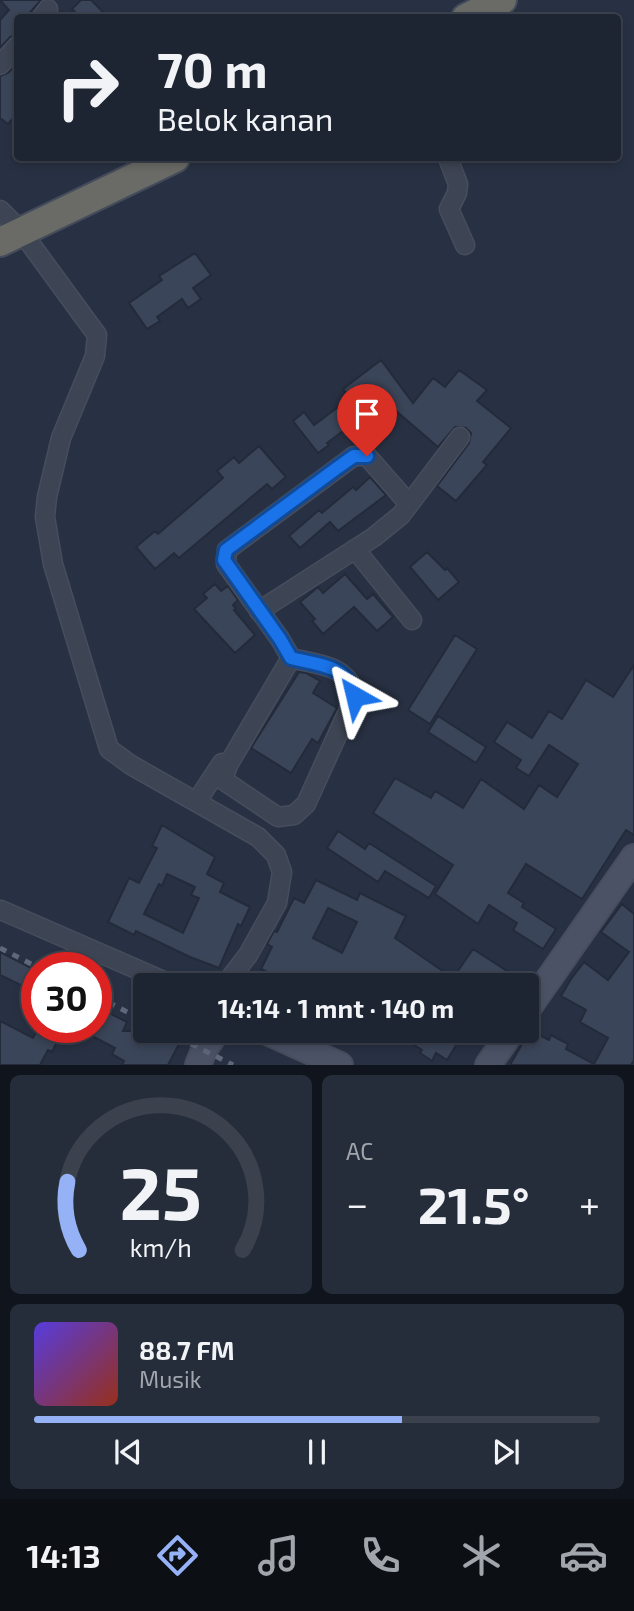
<!DOCTYPE html>
<html lang="id">
<head>
<meta charset="utf-8">
<style>
  :root { --surface:#1e2532; --page:#262d3a; --text:#f1f3f6; --muted:#a1a5ac; --line:#3c424d; --accent:#96b2f6 }
  body { margin:0; font-family:"Exo 2",sans-serif; background:var(--page); color:var(--text); height:100vh; display:flex; flex-direction:column; font-size:26px; white-space:nowrap }
  * { box-sizing:border-box; margin:0 }
  p { font-size:23px; color:var(--muted) }
  .icon { flex:none; width:38px; height:38px; fill:none; stroke:currentColor; stroke-width:2; stroke-linecap:round; stroke-linejoin:round }
  .map { position:relative; height:1065px; overflow:hidden }
  .drawer { display:flex; flex-direction:column; gap:10px; padding:10px; background:#10141c; flex:1 }
  .drawer>* { flex:none }
  .hud { position:absolute; left:14px; top:14px; width:607px; height:147px; border-radius:7px; box-shadow:0 4px 10px #0003,0 0 0 2px var(--line); background:#1e2532; color:var(--text); overflow:hidden }
  .speed { position:absolute; left:21px; top:952px; display:flex; gap:14px; font-size:35px; font-weight:700; text-align:center }
  .speed>* { display:grid; place-content:center; width:91px; height:91px; border-radius:50%; background:var(--surface); box-shadow:0 4px 10px #0003,0 0 0 2px var(--line); line-height:1 }
  .speed .limit { border:10px solid #d22; background:#fff; color:#111 }
  .pin { position:absolute; display:grid; place-items:center; width:60px; height:60px; color:#fff; margin:-72px -30px; border-radius:50% 50% 50% 0; rotate:-45deg; box-shadow:0 0 7px #0007 }
  .pin .icon { rotate:45deg }
  .me { position:absolute; width:77px; margin:-38px; rotate:323deg; stroke-linejoin:round; filter:drop-shadow(0 0 5px #0008) }
  .turn { display:flex; align-items:center; gap:24px; height:147px; padding:0 28px; font-size:32px }
  .turn .icon { width:91px; height:91px; stroke-width:2.5 }
  .turn b { display:block; font-size:49px; line-height:60px }
  .big { font-size:52px; font-weight:700; line-height:1.1 }
  .drawer .widget { flex:1; display:flex; flex-direction:column; justify-content:center; gap:10px; min-width:0; padding:0 24px; border-radius:10px; background:var(--page) }
  .drawer .dial { align-items:center; gap:0 }
  .dial svg { height:182px; overflow:visible; fill:none; stroke:var(--line); stroke-width:7; stroke-linecap:round; text-anchor:middle }
  .dial text { fill:var(--text); stroke:none }
  .song { display:flex; align-items:center; gap:21px }
  .cover { width:84px; height:84px; border-radius:10px; background:linear-gradient(135deg,hsl(250 70% 55%),hsl(10 70% 35%)) }
  .played { height:7px; border-radius:4px; background:linear-gradient(90deg,var(--accent) 65%,var(--line) 65%) }
  .keys { display:flex; justify-content:space-around; direction:ltr }
  .heat { display:flex; justify-content:space-between; align-items:center; font-size:38px; direction:ltr }
  .drawer .tiles { flex:1; display:grid; gap:10px; grid-template-columns:1fr 1fr }
  .widget:last-child { grid-column:span 2 }
  .trip { position:absolute; left:133px; top:973px; width:406px; height:70px; border-radius:7px; background:var(--surface); box-shadow:0 4px 10px #0003,0 0 0 2px var(--line); font-weight:700; line-height:70px; text-align:center }
  .dock { display:flex; height:112px; justify-content:space-around; align-items:center; background:#0c0f14; color:var(--muted) }
  .dock .icon { width:49px; height:49px }
  .dock .selected { color:var(--accent) }
  .dock b { font-size:32px; color:var(--text) }
  .map>svg:first-child { display:block }
</style>
</head>
<body>
<div class="map">
<svg width="634" height="1065" viewBox="0 0 634 1065">
  <rect width="100%" height="100%" fill="#283143"/>
  <!-- building -->
  <path fill="#3b4559" stroke="#232b3b" stroke-width="2" fill-rule="evenodd" d="M0,0H41L25,18H18V34L10,37L0,48V20L9,10Z
    M81,0H91L109,18H81L72,9Z
    M18,63V113L8,124L0,118V76L8,73Z
    M195,253L211,275L193,288L201,299L188,308L182,299L157,317L160,321L147,329L129,303L162,280L159,276Z
    M381,360L413,403L433,378L445,387L459,370L487,390L477,401L511,428L483,462L487,465L456,501L437,486L469,443L471,433L466,428L455,427L438,447L396,411L393,412L389,406L368,423L363,416L327,443L329,445L318,453L293,421L304,412L314,425L350,398L343,389Z
    M259,446L286,477L272,489L267,484L179,558L174,553L155,569L136,547L155,531L158,534L223,478L217,471L234,457L239,463Z
    M370,477L386,495L338,531L330,522L300,548L289,536L319,510L322,513L353,487L356,490Z
    M427,552L445,570L447,568L459,582L438,600L410,567Z
    M345,574L367,599L373,594L393,617L377,631L354,607L323,634L312,621L315,619L300,602L318,587L323,593Z
    M215,584L221,591L228,586L238,600L233,605L236,609L234,610L255,635L235,653L194,609L207,598L203,594Z
    M455,635L477,649L430,724L408,710Z
    M634,665V835L626,830L582,899L526,864L508,893L524,903L522,907L556,929L543,949L513,930L517,923L489,905L478,924L435,894L453,865L373,813L395,778L431,798L435,791L463,808L481,779L524,809L539,785L557,797L578,764L549,745L529,776L516,768L521,760L494,742L507,722L532,738L549,711L562,719L586,680L613,697Z
    M299,672L306,673L320,681L313,693L337,708L318,743L312,739L291,773L251,748Z
    M438,716L486,747L476,763L428,732Z
    M162,825L215,857L207,874L224,883L220,892L250,907L241,926L238,924L219,968L190,957L136,931L134,935L108,922L129,878L139,883L157,848L152,846ZM167,874L195,887L191,895L199,898L183,933L144,914L159,884L162,886Z
    M338,831L365,849L369,843L436,886L429,898L385,871L378,882L327,848Z
    M316,880L357,900L360,893L406,916L395,938L453,978L473,949L510,973L502,985H293L261,969L272,947L267,944L274,931L277,932L294,898L304,903ZM328,908L357,922L342,953L313,938Z
    M622,904L634,914V1060L631,1065H510L530,1030L549,1040L551,1035L568,1044L566,1049L594,1064L608,1038L580,1022L586,1010L561,996L571,979L584,962L608,980L629,952L601,932Z
    M0,952L37,971V993L0,975Z
    M107,1012L127,1022L123,1031H152L179,1044L168,1065H122L124,1061L112,1054L115,1048L75,1027H103L99,1025Z
    M0,1021L33,1038L39,1027H64L52,1052L48,1050L40,1065H0Z
    M392,1031H462L458,1037L460,1039L447,1060L436,1053L432,1061L420,1053L422,1050Z"/>
  <g fill="none" stroke-linecap="round" stroke-linejoin="round">
    <defs>
      <path id="minor" d="M41,18L48,9
        M0,65L18,45
        M448,158L458,184L457,193L449,209L465,245
        M0,210L21,231L97,335L95,356L61,438L47,497L45,517L53,564L109,749L131,765L258,837L276,855L282,872L277,903L248,955L225,985
        M355,549L412,620
        M259,611L374,537L401,515L460,437
        M291,658L228,765L223,780L278,817L294,815L306,804L355,696C348,664 318,665 291,658L280,639L226,564L227,550L354,456H367L409,504
        M197,801L222,763
        M1,910L173,985"/>
      <path id="secondary" d="M527,1010L634,857
        M265,1031L340,1065
        M198,1065L204,1050L217,1031
        M488,1065L512,1031"/>
      <path id="trunk" d="M466,18L502,0
        M0,242L175,158"/>
    </defs>
    <!-- minor casing -->
    <use href="#minor" stroke="#464d5c" stroke-width="21"/>
    <!-- secondary casing -->
    <use href="#secondary" stroke="#464d5c" stroke-width="28"/>
    <!-- trunk casing -->
    <use href="#trunk" stroke="#444c5b" stroke-width="32"/>
    <!-- minor -->
    <use href="#minor" stroke="#3d4453" stroke-width="18"/>
    <!-- secondary -->
    <use href="#secondary" stroke="#4b5266" stroke-width="24"/>
    <!-- trunk -->
    <use href="#trunk" stroke="#6a6a66" stroke-width="28"/>
    <!-- rail -->
    <path stroke="#5f677a" stroke-width="5" stroke-dasharray="7 7" stroke-linecap="butt" d="M0,948L39,968
      M96,996L145,1021
      M166,1031L233,1065"/>
  </g>
  <g fill="none" stroke-linecap="round" stroke-linejoin="round">
    <defs>
      <path id="route" d="M355,696C347,664 318,665 291,658L280,639L224,560L226,550L337,468L354,456H367"/>
    </defs>
    <!-- route casing -->
    <use href="#route" stroke="#114b97" stroke-width="18"/>
    <!-- route -->
    <use href="#route" stroke="#1a73e8" stroke-width="12"/>
  </g>
</svg>
<div class="speed"><div class="limit">30</div></div>
<div class="pin" style="left:367px;top:456px;background:#d93025"><svg class="icon" aria-label="arrive" viewBox="0 0 24 24"><path d="M6 21V4h12l-3 4 3 4H6"/></svg></div>
<svg class="me" style="left:355px;top:696px" viewBox="-20 -20 40 40"><path d="M0-17L14 15 0 8-14 15z" fill="#1a73e8" stroke="#fff" stroke-width="4"/></svg>
<div class="trip">14:14 · 1 mnt · 140 m</div>
<div class="hud">
<div class="turn"><svg class="icon" aria-label="right" viewBox="0 0 24 24"><path d="M7 20v-9h11M14 6l5 5-5 5"/></svg><div><b>70 m</b>Belok kanan</div></div>
</div>
</div>
<section class="drawer">
<div class="tiles">
<div class="widget dial"><svg viewBox="0 0 100 80">
<path d="M14 69A42 42 0 1 1 86 69"/>
<path d="M14 69A42 42 0 0 1 9 39" stroke="#96b2f6"/>
<text x="50" y="56" font-size="32" font-weight="700">25</text>
<text x="50" y="72" font-size="11">km/h</text>
</svg></div>
<div class="widget"><p>AC</p>
<div class="heat"><a>−</a><b class="big">21.5°</b><a>+</a></div>
</div>
<div class="widget">
<div class="song"><i class="cover"></i><div><b>88.7 FM</b><p>Musik</p></div></div>
<div class="played"></div>
<div class="keys"><svg class="icon" aria-label="previous" viewBox="0 0 24 24"><path d="M18 5L8 12l10 7zM5 5v14"/></svg><svg class="icon" aria-label="pause" viewBox="0 0 24 24"><path d="M8 5v14M16 5v14"/></svg><svg class="icon" aria-label="next" viewBox="0 0 24 24"><path d="M6 5l10 7-10 7zM19 5v14"/></svg></div>
</div>
</div>
</section>
<nav class="dock">
<b>14:13</b>
<svg class="icon selected" aria-label="directions" viewBox="0 0 24 24"><path d="M12 3l9 9-9 9-9-9zM9 14v-3h6M13 9l2 2-2 2"/></svg>
<svg class="icon" aria-label="music" viewBox="0 0 24 24"><path d="M9 18V5l10-2v13"/><circle cx="6" cy="18" r="3"/><circle cx="16" cy="16" r="3"/></svg>
<svg class="icon" aria-label="phone" viewBox="0 0 24 24"><path d="M5 4h4l2 5-3 2q2 4 5 5l2-3 5 2v4C11 20 4 13 5 4z"/></svg>
<svg class="icon" aria-label="climate" viewBox="0 0 24 24"><path d="M12 3v18M4 7l16 10M4 17L20 7"/></svg>
<svg class="icon" aria-label="car" viewBox="0 0 24 24"><path d="M5 17H2v-5l4-1 3-4h7l3 4 3 1v5h-3M9 17h6M6 11h13"/><circle cx="7" cy="17" r="2"/><circle cx="17" cy="17" r="2"/></svg>
</nav>
</body>
</html>
